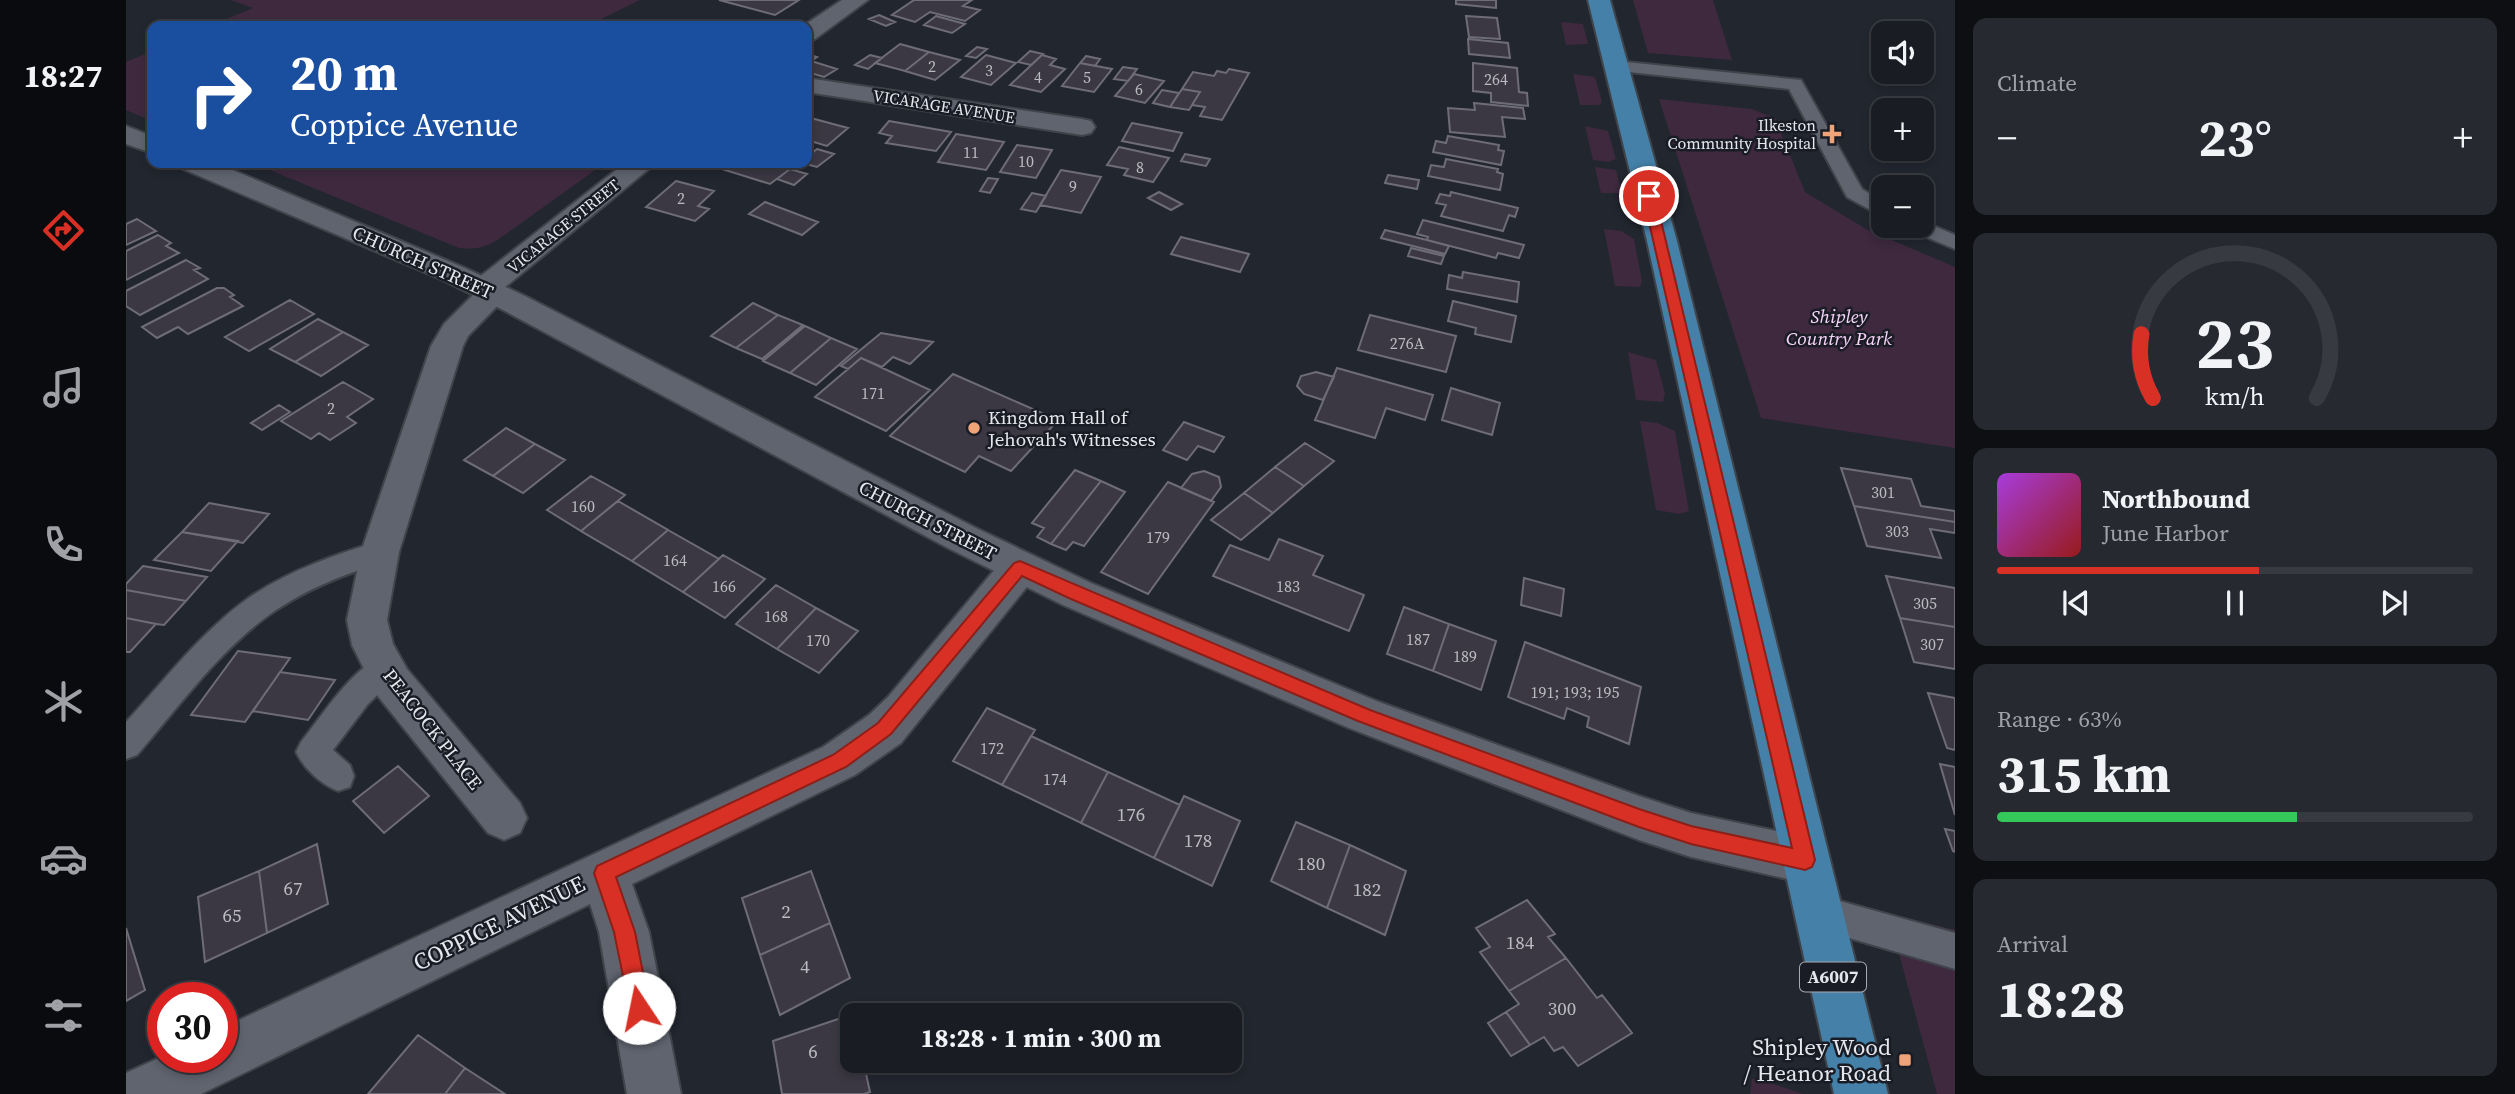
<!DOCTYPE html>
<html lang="en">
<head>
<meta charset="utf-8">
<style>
  :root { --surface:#1a1c23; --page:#272930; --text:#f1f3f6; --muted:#9fa1a6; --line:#383a41; --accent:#d93025 }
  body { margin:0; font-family:"Source Serif 4",serif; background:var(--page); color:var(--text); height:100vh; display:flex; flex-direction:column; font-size:26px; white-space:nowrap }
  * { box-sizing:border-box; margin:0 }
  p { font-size:23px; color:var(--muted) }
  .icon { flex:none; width:38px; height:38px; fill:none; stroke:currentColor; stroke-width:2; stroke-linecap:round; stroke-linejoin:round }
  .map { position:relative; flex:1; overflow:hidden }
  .panel { display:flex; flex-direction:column; gap:18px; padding:18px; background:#0e0f13; width:560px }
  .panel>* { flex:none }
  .hud { position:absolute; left:21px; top:21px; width:665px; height:147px; border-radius:14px; box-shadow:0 4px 10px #0003,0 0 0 2px var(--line); background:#1a4fa0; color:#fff; overflow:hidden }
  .tools { position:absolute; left:1745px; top:21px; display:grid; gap:14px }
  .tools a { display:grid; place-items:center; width:63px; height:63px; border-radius:14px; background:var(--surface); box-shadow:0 4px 10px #0003,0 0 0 2px var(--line); font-size:35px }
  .speed { position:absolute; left:21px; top:982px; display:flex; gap:14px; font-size:35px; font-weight:700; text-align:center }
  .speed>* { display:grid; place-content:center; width:91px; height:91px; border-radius:50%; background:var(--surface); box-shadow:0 4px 10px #0003,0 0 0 2px var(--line); line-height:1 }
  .speed .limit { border:10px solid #d22; background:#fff; color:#111 }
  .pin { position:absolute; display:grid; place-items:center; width:60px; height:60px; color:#fff; margin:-30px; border:4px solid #fff; border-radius:50%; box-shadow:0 2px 7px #0007 }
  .me { position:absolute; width:77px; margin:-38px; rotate:349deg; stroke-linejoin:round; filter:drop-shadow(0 0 5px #0008) }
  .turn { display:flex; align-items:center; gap:24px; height:147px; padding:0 28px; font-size:32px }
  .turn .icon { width:91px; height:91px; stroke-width:2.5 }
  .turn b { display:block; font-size:49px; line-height:60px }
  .big { font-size:52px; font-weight:700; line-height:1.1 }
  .panel .tile { flex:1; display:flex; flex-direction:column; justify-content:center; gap:10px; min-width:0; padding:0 24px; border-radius:14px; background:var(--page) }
  .panel .dial { align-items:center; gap:0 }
  .dial svg { height:182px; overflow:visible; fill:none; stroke:var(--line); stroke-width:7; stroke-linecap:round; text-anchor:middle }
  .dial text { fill:var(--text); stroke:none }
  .song { display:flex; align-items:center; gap:21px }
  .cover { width:84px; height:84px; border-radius:10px; background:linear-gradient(135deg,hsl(280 70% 55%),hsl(0 70% 35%)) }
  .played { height:7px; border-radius:4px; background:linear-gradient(90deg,var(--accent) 55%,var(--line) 55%) }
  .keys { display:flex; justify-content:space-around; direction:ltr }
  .heat { display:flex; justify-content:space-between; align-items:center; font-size:38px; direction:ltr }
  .charge { height:10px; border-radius:5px; background:linear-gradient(90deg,#34c759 63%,var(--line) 0) }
  .trip { position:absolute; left:714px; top:1003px; width:402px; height:70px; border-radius:14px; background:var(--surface); box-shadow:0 4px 10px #0003,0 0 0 2px var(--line); font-weight:700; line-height:70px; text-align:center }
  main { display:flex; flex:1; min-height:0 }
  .tabs { display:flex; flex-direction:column; width:126px; justify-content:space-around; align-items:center; background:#0a0b0e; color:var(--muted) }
  .tabs .icon { width:49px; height:49px }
  .tabs .current { color:var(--accent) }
  .tabs b { font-size:32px; color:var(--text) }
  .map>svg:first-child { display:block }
</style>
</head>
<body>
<main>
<nav class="tabs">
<b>18:27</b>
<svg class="icon current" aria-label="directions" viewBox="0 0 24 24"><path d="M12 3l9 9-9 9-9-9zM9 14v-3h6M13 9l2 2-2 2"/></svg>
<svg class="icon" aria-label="music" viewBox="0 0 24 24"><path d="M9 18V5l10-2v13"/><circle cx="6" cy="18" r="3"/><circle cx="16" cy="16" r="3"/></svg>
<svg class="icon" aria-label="phone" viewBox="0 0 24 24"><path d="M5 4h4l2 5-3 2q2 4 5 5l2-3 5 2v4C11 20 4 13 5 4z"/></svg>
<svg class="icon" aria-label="climate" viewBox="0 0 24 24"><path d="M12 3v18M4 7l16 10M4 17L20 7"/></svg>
<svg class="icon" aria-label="car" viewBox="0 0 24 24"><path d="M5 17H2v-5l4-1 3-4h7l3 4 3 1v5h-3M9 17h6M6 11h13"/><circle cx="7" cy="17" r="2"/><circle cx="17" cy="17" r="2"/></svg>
<svg class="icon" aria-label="filters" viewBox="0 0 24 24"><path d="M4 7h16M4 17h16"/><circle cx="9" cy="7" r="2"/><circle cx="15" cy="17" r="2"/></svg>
</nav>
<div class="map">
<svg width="1829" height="1094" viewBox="0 0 1829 1094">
  <rect width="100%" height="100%" fill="#22262f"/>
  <!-- green -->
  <path fill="#3e293f" d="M105,0H514L461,26H84L127,8Z
    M1507,0H1587L1606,60L1522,53Z
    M1435,22L1457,24L1462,44L1440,45Z
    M26,51V121L0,110V62Z
    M1447,74L1469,77L1476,102L1473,105H1454Z
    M1533,99L1626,109L1649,118L1679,192L1740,229L1829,267V448L1635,418Z
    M1459,126L1482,131L1490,159L1482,162L1467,160Z
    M127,163H479L370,241C357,248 347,250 333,248Z
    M1469,167L1490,170L1496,193H1475Z
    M1478,229L1495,231L1508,239L1516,281L1514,287L1489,286Z
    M1502,352L1530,360L1539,393L1537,402L1510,400Z
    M1514,421L1531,423L1549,431L1563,511L1553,514L1530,510Z
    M1762,913L1829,930V1094H1811Z
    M1626,1079H1633L1677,1094H1624Z"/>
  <!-- building -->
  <path fill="#3b3843" stroke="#6e6c77" stroke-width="2" d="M593,0H673L649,15Z
    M788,0H846L837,6L854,10L839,21L804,12L789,22L766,15Z
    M1330,0H1370V8L1330,4Z
    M753,15L769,22L760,26L743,19Z
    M810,16L839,24L826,33L798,25Z
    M1340,16L1371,18L1374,39L1343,37Z
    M1342,39L1382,43L1384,58L1343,54Z
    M774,44L803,52L779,71L749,63Z
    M851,47L861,49L850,58L840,56Z
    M904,51L917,54L905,65L892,62Z
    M803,52L834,60L809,80L779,71Z
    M681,54L691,57L685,61L711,69L698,77L681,72Z
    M744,55L756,58L742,69L729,65Z
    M860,55L890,63L865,85L835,77Z
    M916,55L930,59L924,65L939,69L915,92L884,85Z
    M960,56L974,59L969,66L954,63Z
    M954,63L986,69L968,92L936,86Z
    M1347,63L1391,68L1393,92L1401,93L1402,106L1365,102V93L1347,91Z
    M997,67L1011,69L1002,81L988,79Z
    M1103,69L1123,73L1096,120L1074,116L1079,107L1066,105L1074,92L1056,89L1067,72L1088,76L1091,71L1100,73Z
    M1008,74L1038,81L1019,103L989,96Z
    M1056,89L1074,92L1063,110L1044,107Z
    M1036,90L1053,93L1044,107L1027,103Z
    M1348,103L1397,108L1399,119L1376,117L1379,137L1324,132L1322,108L1349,110Z
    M681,117L722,128L701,146L681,140Z
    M763,121L825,132L810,151L760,143L766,136L753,133Z
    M1006,123L1056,133L1047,151L996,141Z
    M830,134L878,142L860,170L812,162Z
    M1322,136L1373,145L1372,150L1378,151L1375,165L1307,152L1310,141L1320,143Z
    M891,145L926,150L910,178L874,172Z
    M993,147L1043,158L1027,182L998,175L1002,169L981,165Z
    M691,149L708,154L691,167L676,163H681V157Z
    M1059,154L1084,159L1080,166L1055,161Z
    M1320,159L1372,169L1371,172L1377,174L1374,190L1302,176L1305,165L1318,167Z
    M590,163H646L664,169L644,184L586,166Z
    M664,169L681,174L668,185L651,179Z
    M935,170L975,177L955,213L914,205Z
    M1262,175L1293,180L1291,189L1259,183Z
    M862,178L872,179L864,193L854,191Z
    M550,181L588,191L572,206L583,209L569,221L520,207Z
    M1033,192L1056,204L1045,210L1022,198Z
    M1325,192L1392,208L1389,217L1383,215L1377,231L1315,216L1320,205L1310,203L1314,194L1324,196Z
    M906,193L920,196L910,212L895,209Z
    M639,202L692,222L676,235L623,214Z
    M11,219L30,231L0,245V224Z
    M1297,220L1398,245L1393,258L1372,253L1370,258L1301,240L1302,237L1291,234Z
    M1259,230L1301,240L1323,246L1319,254L1255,238Z
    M32,235L45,243L40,246L53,253L0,280V251Z
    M1055,237L1123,254L1114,272L1045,254Z
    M1285,248L1318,256L1315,264L1282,256Z
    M60,260L74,268L68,270L82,279L14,315L0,306V291Z
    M1337,272L1393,282L1391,302L1321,289L1323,275L1336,278Z
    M91,288H98L108,295L104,297L117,306L62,334L52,327L31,338L16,327Z
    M164,300L188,314L123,351L99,337Z
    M1327,301L1390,316L1385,342L1349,334L1350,328L1322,321Z
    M627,303L652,315L610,348L585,336Z
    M652,315L677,325L636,359L610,348Z
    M1244,315L1330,336L1320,372L1232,350Z
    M192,319L217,332L169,362L144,349Z
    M679,326L705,338L664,373L637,361Z
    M217,332L242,345L195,376L169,362Z
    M755,333L807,342L784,364L767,357L756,367L735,358L722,369L715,366Z
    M705,338L731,349L690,385L664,373Z
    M735,358L804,390L760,431L689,397Z
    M1211,368L1307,395L1299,420L1260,408L1249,438L1189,420Z
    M1190,372L1208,377L1197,400L1178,394L1171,386L1175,376Z
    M827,374L932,420L885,471L853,456L839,472L764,436Z
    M217,382L247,399L221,417L230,423L204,440L193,433L185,439L155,421Z
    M1325,388L1374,403L1366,435L1316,420Z
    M153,405L164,412L136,430L125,423Z
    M1058,422L1098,437L1088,452L1072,446L1061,460L1037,450Z
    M380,428L409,444L367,476L338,460Z
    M1179,443L1208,461L1178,486L1149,467Z
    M409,444L439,460L397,493L367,476Z
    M1149,467L1178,486L1147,513L1118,493Z
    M1715,468L1785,479L1795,506L1829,511V522L1728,506Z
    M949,470L975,481L925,544L911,537L918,528L906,523Z
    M1078,471L1093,477L1095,487L1085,501L1055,488L1066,474Z
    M465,476L499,495L455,531L421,510Z
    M975,481L999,492L958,546L947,542L940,550L925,544Z
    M1042,482L1088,502L1022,594L975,572Z
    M1118,493L1147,513L1115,540L1085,520Z
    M492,501L542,530L506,561L455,531Z
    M83,503L143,514L117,543L56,532Z
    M1728,506L1829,522V533L1804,529L1815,558L1741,546Z
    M542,530L593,559L557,592L506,561Z
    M56,532L112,541L85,571L28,560Z
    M1153,539L1197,556L1187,575L1238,595L1223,631L1087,576L1104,545L1143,560Z
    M597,555L639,579L599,618L557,592Z
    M17,566L81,577L60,601L0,590V584Z
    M1760,576L1829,588V627L1774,618Z
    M1398,578L1438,589L1435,616L1395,605Z
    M650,585L690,608L651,649L610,624Z
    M0,590L60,601L38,625L30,624L0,618Z
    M1278,607L1323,624L1307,671L1261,654Z
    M690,608L732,631L693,673L651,649Z
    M0,618L30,624L4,652H0Z
    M1774,618L1829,627V669L1788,662Z
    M1323,624L1370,641L1355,690L1307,671Z
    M1399,642L1515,687L1503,744L1461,727L1463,717L1441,708L1438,719L1382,697Z
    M112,651L164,658L119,722L65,715Z
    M154,672L209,680L182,720L127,711Z
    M1802,693L1829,698V750L1821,748Z
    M861,708L909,730L876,785L827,761Z
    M905,736L982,772L955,823L876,785Z
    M1814,764L1829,767V815Z
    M272,766L303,796L258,833L227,801Z
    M982,772L1054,805L1028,858L955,823Z
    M1058,796L1114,821L1086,886L1028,858Z
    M1170,822L1224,845L1201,908L1145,881Z
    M1819,829L1829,831V852L1827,851Z
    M191,844L202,904L141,933L133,871Z
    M1224,845L1280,871L1259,935L1201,908Z
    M133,871L141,933L79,962L72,897Z
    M685,871L704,923L634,955L616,898Z
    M1401,900L1429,934L1422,937L1440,958L1383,991L1354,952L1364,947L1350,928Z
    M704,923L724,978L654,1015L634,955Z
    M0,928L19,990L0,1001Z
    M1440,958L1471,998L1476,995L1506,1033L1452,1066L1437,1047L1428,1051L1418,1037L1404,1045L1380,1012L1393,1004L1383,991Z
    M1380,1012L1404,1045L1385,1056L1362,1023Z
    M727,1014L726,1060H737L744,1092L738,1094H656L647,1041Z
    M292,1035L339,1068L319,1094H242Z
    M339,1068L379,1094H319Z"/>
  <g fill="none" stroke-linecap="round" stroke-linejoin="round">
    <defs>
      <path id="lane" d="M1490,61L1675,80L1736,189L1757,202V217L1721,197L1663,89L1484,70L1481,66Z
        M1796,221L1829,235V249L1783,230L1779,226H1796Z
        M254,541L264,544L268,552L264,560C221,573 179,589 143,615C91,653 53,707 11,755L0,759V722C39,680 74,633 121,599C161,571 208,555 254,541Z
        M258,656L269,660L273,669L269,678L242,704L207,750L224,765L228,776L224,787L212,791C195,784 178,769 170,752L175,742C196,716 226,667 258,656Z
        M1692,895L1829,933V969L1679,925L1674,913L1679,901Z"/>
      <path id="street" d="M716,0H742L689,39L681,41V26H677Z
        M681,78L956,119L965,121L969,127L965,133L956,135L681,92Z
        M499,163H530L378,288L381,293L377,300L342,336L337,346L273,552L261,620L267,644L281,669L394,803L401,818L394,833L378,840L362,833L251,695L226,645L221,620L235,552L305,346L318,324L347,295L343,289L347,282Z
        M894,552L908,556L914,567L908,578L775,743L729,775L506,884L523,932L555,1094H501L473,932L464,904L75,1094H0V1073L37,1056L96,1057V1028L697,747L743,715L762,697L880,556Z"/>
      <path id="secondary" d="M0,126L26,136V153L0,144Z
        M53,163H90L339,268L399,296L850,528L965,583L1253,702L1513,796L1565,813L1679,837L1696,844L1703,860L1696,876L1679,883L1565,857L1513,840L1223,728L937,605L822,548L377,310L317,280L57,169Z"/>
      <path id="primary" d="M1462,0H1484L1551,241L1762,1094H1708L1521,241Z"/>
    </defs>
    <!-- lane casing -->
    <use href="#lane" stroke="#3f434a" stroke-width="4"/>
    <!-- street casing -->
    <use href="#street" stroke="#3f434a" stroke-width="4"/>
    <!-- secondary casing -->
    <use href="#secondary" stroke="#3f434a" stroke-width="4"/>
    <!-- primary casing -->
    <use href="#primary" stroke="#3f434a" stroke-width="4"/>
    <!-- lane -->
    <use href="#lane" fill="#60646f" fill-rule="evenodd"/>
    <!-- street -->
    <use href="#street" fill="#60646f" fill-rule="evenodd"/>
    <!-- secondary -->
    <use href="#secondary" fill="#60646f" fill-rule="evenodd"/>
    <!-- primary -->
    <use href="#primary" fill="#4480a7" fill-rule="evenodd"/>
  </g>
  <!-- route -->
  <path fill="#d93025" stroke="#8d1f18" stroke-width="2" d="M1523,192L1529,196L1689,860L1686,867L1679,870L1565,844L1513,827L1232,721L945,599L896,576L765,734L720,767L490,877L509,932L524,1008L521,1015L513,1019L505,1015L488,932L468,873L471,866L707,755L752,723L888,563L894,561L1244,710L1513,809L1565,826L1666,848L1517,196Z"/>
  <!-- markers -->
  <g fill="#efa378" stroke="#191c25" stroke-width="2.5">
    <path d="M1702.5 123.5h7v7h7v7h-7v7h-7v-7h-7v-7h7z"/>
    <circle cx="848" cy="428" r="7"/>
    <rect x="1772" y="1053" width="14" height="14" rx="3.5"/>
  </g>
  <g text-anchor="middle" stroke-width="5" stroke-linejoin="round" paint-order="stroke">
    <!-- number labels -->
    <g font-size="16" fill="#babbc2">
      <text x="806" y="72">2</text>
      <text x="863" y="76">3</text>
      <text x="912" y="83">4</text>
      <text x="961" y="83">5</text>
      <text x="1370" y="85">264</text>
      <text x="1013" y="95">6</text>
      <text x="845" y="158">11</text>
      <text x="900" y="167">10</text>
      <text x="1014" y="173">8</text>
      <text x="947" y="192">9</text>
      <text x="555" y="204">2</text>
      <text x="1281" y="349">276A</text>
      <text x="747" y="399">171</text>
      <text x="205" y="414">2</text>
      <text x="1757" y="498">301</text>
      <text x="457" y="512">160</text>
      <text x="1771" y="537">303</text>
      <text x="1032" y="543">179</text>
      <text x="549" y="566">164</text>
      <text x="598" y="592">166</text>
      <text x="1162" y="592">183</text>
      <text x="1799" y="609">305</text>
      <text x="650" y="622">168</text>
      <text x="1292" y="645">187</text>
      <text x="692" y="646">170</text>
      <text x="1806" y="650">307</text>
      <text x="1339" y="662">189</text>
      <text x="1449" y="698">191; 193; 195</text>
      <text x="866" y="754">172</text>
      <text x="929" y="785">174</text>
    </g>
    <!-- far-street labels -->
    <g font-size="16" fill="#e4e7ed" stroke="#191c25">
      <text transform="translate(818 106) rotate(9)" y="6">VICARAGE AVENUE</text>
      <text transform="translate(437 226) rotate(-39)" y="6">VICARAGE STREET</text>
    </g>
    <!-- far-poi labels -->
    <g font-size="16" fill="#e4e7ed" stroke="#191c25" text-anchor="end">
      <text x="1690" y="131">Ilkeston<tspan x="1690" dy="18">Community Hospital</tspan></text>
    </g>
    <!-- shield labels -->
    <rect fill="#191c25" stroke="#a7aab1" stroke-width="2" x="1674" y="962.5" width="66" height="29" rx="5"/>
    <g font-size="18" font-weight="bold" fill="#e4e7ed">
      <text x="1707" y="983">A6007</text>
    </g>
    <!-- street labels -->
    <g font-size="19" fill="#e4e7ed" stroke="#191c25">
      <text transform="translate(297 262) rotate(24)" y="7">CHURCH STREET</text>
      <text transform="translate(802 520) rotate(27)" y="7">CHURCH STREET</text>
      <text transform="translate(307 729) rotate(52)" y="7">PEACOCK PLACE</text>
    </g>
    <!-- park labels -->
    <g font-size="19" font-style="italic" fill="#f9d5fa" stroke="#191c25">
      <text x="1713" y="323">Shipley<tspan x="1713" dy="22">Country Park</tspan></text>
    </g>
    <!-- poi labels -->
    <g font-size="19" fill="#e4e7ed" stroke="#191c25" text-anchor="start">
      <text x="862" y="424">Kingdom Hall of<tspan x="862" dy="22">Jehovah's Witnesses</tspan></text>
    </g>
    <!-- near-number labels -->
    <g font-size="19" fill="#babbc2">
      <text x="1005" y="821">176</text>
      <text x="1072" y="847">178</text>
      <text x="1185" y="870">180</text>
      <text x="167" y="895">67</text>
      <text x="1241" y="896">182</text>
      <text x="660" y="918">2</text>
      <text x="106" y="922">65</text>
      <text x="1394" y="949">184</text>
      <text x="679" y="973">4</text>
      <text x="1436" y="1015">300</text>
      <text x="687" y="1058">6</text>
    </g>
    <!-- near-street labels -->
    <g font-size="23" fill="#e4e7ed" stroke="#191c25">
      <text transform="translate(373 923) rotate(-26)" y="8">COPPICE AVENUE</text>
    </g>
    <!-- near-poi labels -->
    <g font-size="23" fill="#e4e7ed" stroke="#191c25" text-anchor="end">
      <text x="1765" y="1055">Shipley Wood<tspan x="1765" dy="26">/ Heanor Road</tspan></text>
    </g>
  </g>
</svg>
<div class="tools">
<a><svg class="icon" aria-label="sound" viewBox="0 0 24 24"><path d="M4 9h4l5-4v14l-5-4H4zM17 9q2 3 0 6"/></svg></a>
<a>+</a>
<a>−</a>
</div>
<div class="speed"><div class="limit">30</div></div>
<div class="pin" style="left:1523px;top:196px;background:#d93025"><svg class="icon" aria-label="arrive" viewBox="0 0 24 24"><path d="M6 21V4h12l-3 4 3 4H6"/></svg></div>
<svg class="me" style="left:513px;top:1008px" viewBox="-20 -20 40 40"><circle r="19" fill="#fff"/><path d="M0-13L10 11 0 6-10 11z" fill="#d93025"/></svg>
<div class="trip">18:28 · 1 min · 300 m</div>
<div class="hud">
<div class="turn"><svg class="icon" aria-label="right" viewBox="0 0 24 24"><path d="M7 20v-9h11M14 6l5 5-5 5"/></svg><div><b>20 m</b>Coppice Avenue</div></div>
</div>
</div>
<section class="panel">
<div class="tile"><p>Climate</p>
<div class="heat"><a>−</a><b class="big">23°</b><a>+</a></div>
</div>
<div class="tile dial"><svg viewBox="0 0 100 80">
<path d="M14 69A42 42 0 1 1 86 69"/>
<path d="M14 69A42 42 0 0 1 9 41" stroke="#d93025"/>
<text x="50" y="56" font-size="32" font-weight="700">23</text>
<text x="50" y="72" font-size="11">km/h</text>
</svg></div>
<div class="tile">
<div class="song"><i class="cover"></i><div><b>Northbound</b><p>June Harbor</p></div></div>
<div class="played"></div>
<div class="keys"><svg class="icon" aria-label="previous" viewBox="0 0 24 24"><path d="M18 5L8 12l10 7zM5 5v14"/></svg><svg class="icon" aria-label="pause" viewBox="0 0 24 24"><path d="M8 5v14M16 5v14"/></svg><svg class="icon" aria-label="next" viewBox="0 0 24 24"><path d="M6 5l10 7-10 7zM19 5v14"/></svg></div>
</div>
<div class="tile"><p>Range · 63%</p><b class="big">315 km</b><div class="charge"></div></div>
<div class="tile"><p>Arrival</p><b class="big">18:28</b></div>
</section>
</main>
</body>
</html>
